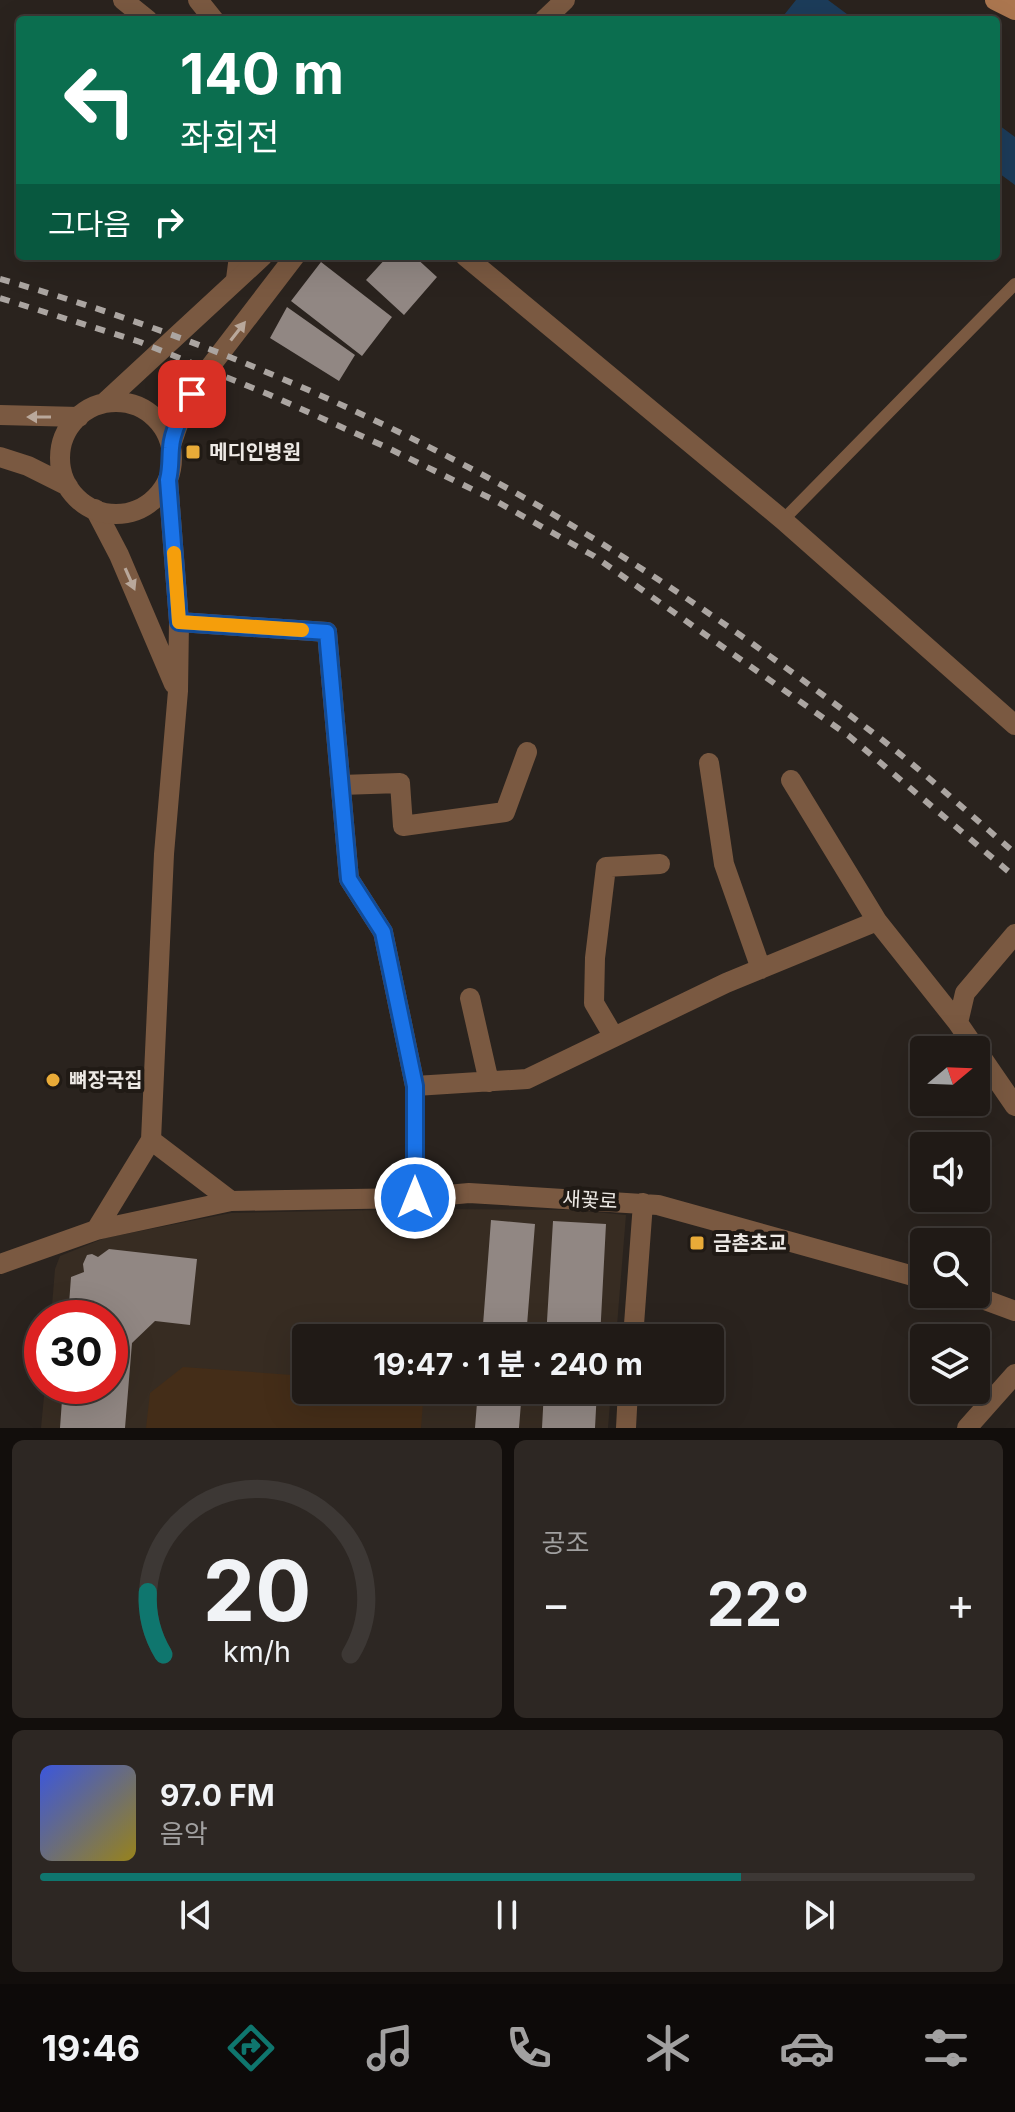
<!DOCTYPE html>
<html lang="ko">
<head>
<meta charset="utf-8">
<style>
  :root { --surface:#201a16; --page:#2d2723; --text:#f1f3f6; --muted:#a2a1a1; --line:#3d3835; --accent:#0f766e }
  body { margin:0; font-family:Inter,"Noto Sans KR",sans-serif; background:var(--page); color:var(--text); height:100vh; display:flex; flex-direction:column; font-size:30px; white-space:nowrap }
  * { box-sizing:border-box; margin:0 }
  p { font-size:26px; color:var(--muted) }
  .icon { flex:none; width:44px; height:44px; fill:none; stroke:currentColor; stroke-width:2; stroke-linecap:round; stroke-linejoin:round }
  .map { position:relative; height:1428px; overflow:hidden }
  .details { display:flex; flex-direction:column; gap:12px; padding:12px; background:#120e0c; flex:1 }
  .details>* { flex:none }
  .guide { position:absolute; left:16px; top:16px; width:984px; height:244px; border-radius:8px; box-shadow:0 8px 32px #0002,0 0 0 2px var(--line); background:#0b6e4f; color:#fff; overflow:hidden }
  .needle { width:52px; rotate:71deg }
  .controls { position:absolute; left:910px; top:1036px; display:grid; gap:16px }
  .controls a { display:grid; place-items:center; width:80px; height:80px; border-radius:8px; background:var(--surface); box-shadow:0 8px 32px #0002,0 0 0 2px var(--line); font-size:40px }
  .speed { position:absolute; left:24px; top:1300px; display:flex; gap:16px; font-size:40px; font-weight:700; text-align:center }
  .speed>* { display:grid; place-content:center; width:104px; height:104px; border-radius:50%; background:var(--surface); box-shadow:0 8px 32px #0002,0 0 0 2px var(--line); line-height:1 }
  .speed .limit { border:12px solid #d22; background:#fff; color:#111 }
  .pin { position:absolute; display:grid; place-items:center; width:68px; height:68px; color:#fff; margin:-34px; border-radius:16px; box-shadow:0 4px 12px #0006 }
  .me { position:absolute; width:88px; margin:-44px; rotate:0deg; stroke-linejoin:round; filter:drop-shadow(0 0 6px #0008) }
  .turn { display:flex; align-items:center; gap:28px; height:168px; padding:0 32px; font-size:36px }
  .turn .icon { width:104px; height:104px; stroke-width:2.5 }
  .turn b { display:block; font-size:56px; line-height:68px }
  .then { display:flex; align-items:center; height:76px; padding:0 32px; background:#0003; gap:16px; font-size:30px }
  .big { font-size:60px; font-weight:700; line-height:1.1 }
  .details .card { flex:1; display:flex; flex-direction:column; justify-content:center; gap:12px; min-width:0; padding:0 28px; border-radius:12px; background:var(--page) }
  .details .dial { align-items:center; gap:0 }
  .dial svg { height:208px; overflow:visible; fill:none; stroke:var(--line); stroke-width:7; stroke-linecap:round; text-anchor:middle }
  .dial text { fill:var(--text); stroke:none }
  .song { display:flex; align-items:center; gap:24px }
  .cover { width:96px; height:96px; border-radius:12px; background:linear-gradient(135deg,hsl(230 70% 55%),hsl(50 70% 35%)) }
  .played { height:8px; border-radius:4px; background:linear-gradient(90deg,var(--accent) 75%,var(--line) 75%) }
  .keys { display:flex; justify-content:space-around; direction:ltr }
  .heat { display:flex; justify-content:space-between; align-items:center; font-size:44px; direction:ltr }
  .details .tiles { flex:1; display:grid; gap:12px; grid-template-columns:1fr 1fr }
  .card:last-child { grid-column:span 2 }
  .trip { position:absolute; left:292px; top:1324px; width:432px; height:80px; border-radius:8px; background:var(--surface); box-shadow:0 8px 32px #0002,0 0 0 2px var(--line); font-weight:700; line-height:80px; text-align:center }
  .tabs { display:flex; height:128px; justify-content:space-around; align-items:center; background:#0d0a09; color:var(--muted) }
  .tabs .icon { width:56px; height:56px }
  .tabs .selected { color:var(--accent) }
  .tabs b { font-size:36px; color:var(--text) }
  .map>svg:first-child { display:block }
</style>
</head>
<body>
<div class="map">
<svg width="1015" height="1428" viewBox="0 0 1015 1428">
  <rect width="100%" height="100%" fill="#2a231e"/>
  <!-- built -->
  <path fill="#372c22" d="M429,1209L574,1210L626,1215L616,1338H306V1390H611L608,1428H41L45,1386H110V1318H51L55,1269L60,1256L105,1238L231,1213Z"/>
  <!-- green -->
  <path fill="#442d18" d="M183,1367L306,1376V1390H424L421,1428H146L150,1393Z"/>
  <!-- water -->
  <path fill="#1c3c5a" d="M796,0H828L855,20H790L784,15Z
    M996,123L1015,137V185L996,171Z"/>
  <!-- building -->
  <path fill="#918783" d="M388,256H414L437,277L404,315L366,280Z
    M321,262L392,317L362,356L291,301Z
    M287,307L355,355L339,381L270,338Z
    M491,1220L535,1224L526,1338H482Z
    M553,1221L606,1224L600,1338H546Z
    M109,1249L197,1259L190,1325L155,1321L132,1343L125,1428H60L63,1386H110V1318H68L71,1277L84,1272L83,1264L87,1255L92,1254L98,1257Z
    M478,1390H522L519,1428H475Z
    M544,1390H597L595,1428H542Z"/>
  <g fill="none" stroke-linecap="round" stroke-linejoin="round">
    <!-- service -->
    <path stroke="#7a5941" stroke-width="12" d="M783,520L1015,284"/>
    <!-- minor -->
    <path stroke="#7a5941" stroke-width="20" d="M123,0L148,20
      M198,0L214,20
      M465,256L783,520L1015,725
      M236,279L239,256
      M95,509L119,555L174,684
      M179,622L327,632L349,879L383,932L415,1086V1198
      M709,763L724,864L761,969
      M791,780L877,921L958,1023L1015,1106
      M341,785L400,783L403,826L505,812L527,752
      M470,998L489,1082
      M958,1023L965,993L1015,934
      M614,1037L594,1003L595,958L606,867L660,864
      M415,1086L527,1079L726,983L877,921
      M151,1140L231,1201
      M96,1230L151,1140L164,854L178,691L179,622L168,480
      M0,1264L96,1230L231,1201L415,1198L469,1193L658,1205L924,1279
      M969,1294L1015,1311
      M633,1338L643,1203
      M626,1428L628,1390"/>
    <!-- tertiary -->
    <path stroke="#7a5941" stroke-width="20" d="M544,20L565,0
      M60 458a56 56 0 1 1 112 0a56 56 0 1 1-112 0Z
      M104,403L263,256
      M0,415L79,417
      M171,445L183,410L203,376L295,256
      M0,457L28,466L68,486
      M967,1428L1015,1374"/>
    <!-- secondary -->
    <path stroke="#ab764f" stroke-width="20" d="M995,0L1015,10"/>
    <!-- rail -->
    <path stroke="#aba5a1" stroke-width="6" stroke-dasharray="10 10" stroke-linecap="butt" d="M0,279C171,327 339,397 496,482C628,554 753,641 872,732C922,770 968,813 1015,853
      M0,298L140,342L270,395L386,447L494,500L594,556L849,736L1015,877"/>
  </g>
  <!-- one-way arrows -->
  <defs><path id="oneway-solid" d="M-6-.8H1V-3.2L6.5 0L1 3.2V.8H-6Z" transform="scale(2)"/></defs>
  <g fill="#b9a89b">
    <use href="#oneway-solid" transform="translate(238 331) rotate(-52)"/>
    <use href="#oneway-solid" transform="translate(39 417) rotate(180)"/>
    <use href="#oneway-solid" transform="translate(130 579) rotate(66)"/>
  </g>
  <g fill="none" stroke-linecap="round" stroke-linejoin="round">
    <defs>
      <path id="route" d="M192,394C184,409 172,430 171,448C170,459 171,468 168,480L179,622L327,632L349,879L383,932L415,1086V1198"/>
    </defs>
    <!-- route casing -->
    <use href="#route" stroke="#114b97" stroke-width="20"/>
    <!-- route -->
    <use href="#route" stroke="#1a73e8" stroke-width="14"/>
    <!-- slow -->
    <path stroke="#f59e0b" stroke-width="14" d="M174,553L179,622L302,630"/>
  </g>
  <!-- markers -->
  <g fill="#e9ab38" stroke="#201a15" stroke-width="3">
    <rect x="185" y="444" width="16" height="16" rx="4"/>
    <circle cx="53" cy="1080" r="8"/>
    <rect x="689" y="1235" width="16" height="16" rx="4"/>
  </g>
  <g text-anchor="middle" stroke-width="8" stroke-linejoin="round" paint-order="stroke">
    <!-- poi labels -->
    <g font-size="20" font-weight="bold" fill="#ede9e5" stroke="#201a15" text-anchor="start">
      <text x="209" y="459">메디인병원</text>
      <text x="69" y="1087">뼈장국집</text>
      <text x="713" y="1250">금촌초교</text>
    </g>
    <!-- street labels -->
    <g font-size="20" fill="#ede9e5" stroke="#201a15">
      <text transform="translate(590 1200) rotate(3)" y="7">새꽃로</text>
    </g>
  </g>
</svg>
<div class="controls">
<a><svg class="needle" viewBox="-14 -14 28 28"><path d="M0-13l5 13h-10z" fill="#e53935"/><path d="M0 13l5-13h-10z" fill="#a2a1a1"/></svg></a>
<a><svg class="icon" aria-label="sound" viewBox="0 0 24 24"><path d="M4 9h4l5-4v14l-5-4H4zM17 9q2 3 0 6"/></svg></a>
<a><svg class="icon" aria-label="search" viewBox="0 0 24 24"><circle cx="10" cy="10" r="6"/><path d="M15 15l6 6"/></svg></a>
<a><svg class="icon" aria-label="layers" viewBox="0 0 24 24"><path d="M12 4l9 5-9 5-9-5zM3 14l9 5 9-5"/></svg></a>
</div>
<div class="speed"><div class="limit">30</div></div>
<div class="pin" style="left:192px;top:394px;background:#d93025"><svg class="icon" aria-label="arrive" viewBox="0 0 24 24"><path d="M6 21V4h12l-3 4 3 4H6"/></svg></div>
<svg class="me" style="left:415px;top:1198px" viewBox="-20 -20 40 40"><circle r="17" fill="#1a73e8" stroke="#fff" stroke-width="3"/><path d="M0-11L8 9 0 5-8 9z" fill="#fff"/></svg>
<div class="trip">19:47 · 1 분 · 240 m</div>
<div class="guide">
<div class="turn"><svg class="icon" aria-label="left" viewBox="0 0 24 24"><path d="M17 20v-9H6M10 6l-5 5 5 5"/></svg><div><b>140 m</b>좌회전</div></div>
<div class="then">그다음<svg class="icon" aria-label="right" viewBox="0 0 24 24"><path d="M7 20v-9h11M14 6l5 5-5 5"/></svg></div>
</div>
</div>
<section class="details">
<div class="tiles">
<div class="card dial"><svg viewBox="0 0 100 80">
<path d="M14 69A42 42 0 1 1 86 69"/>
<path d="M14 69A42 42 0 0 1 8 45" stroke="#0f766e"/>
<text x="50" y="56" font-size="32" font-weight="700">20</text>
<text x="50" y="72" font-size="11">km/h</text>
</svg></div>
<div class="card"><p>공조</p>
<div class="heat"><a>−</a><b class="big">22°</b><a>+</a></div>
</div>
<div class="card">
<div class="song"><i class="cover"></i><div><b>97.0 FM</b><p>음악</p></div></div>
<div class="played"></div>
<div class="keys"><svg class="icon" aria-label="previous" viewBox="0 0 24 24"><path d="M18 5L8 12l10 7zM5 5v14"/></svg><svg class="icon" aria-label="pause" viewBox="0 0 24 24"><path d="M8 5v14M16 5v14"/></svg><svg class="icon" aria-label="next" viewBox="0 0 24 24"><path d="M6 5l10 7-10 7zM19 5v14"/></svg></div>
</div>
</div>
</section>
<nav class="tabs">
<b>19:46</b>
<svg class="icon selected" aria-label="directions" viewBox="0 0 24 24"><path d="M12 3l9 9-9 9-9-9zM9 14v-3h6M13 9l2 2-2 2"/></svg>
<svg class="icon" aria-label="music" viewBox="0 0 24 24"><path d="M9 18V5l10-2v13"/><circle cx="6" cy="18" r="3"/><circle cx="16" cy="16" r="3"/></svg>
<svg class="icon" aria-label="phone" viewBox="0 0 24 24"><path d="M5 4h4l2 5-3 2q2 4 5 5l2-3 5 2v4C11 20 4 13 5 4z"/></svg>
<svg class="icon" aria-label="climate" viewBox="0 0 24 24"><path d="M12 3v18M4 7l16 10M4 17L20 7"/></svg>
<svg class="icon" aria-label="car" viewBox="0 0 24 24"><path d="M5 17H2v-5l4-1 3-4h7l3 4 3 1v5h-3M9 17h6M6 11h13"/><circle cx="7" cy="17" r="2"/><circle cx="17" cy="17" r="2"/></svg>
<svg class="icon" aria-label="filters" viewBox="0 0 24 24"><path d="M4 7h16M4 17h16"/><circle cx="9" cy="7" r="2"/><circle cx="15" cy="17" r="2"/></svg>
</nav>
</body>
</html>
